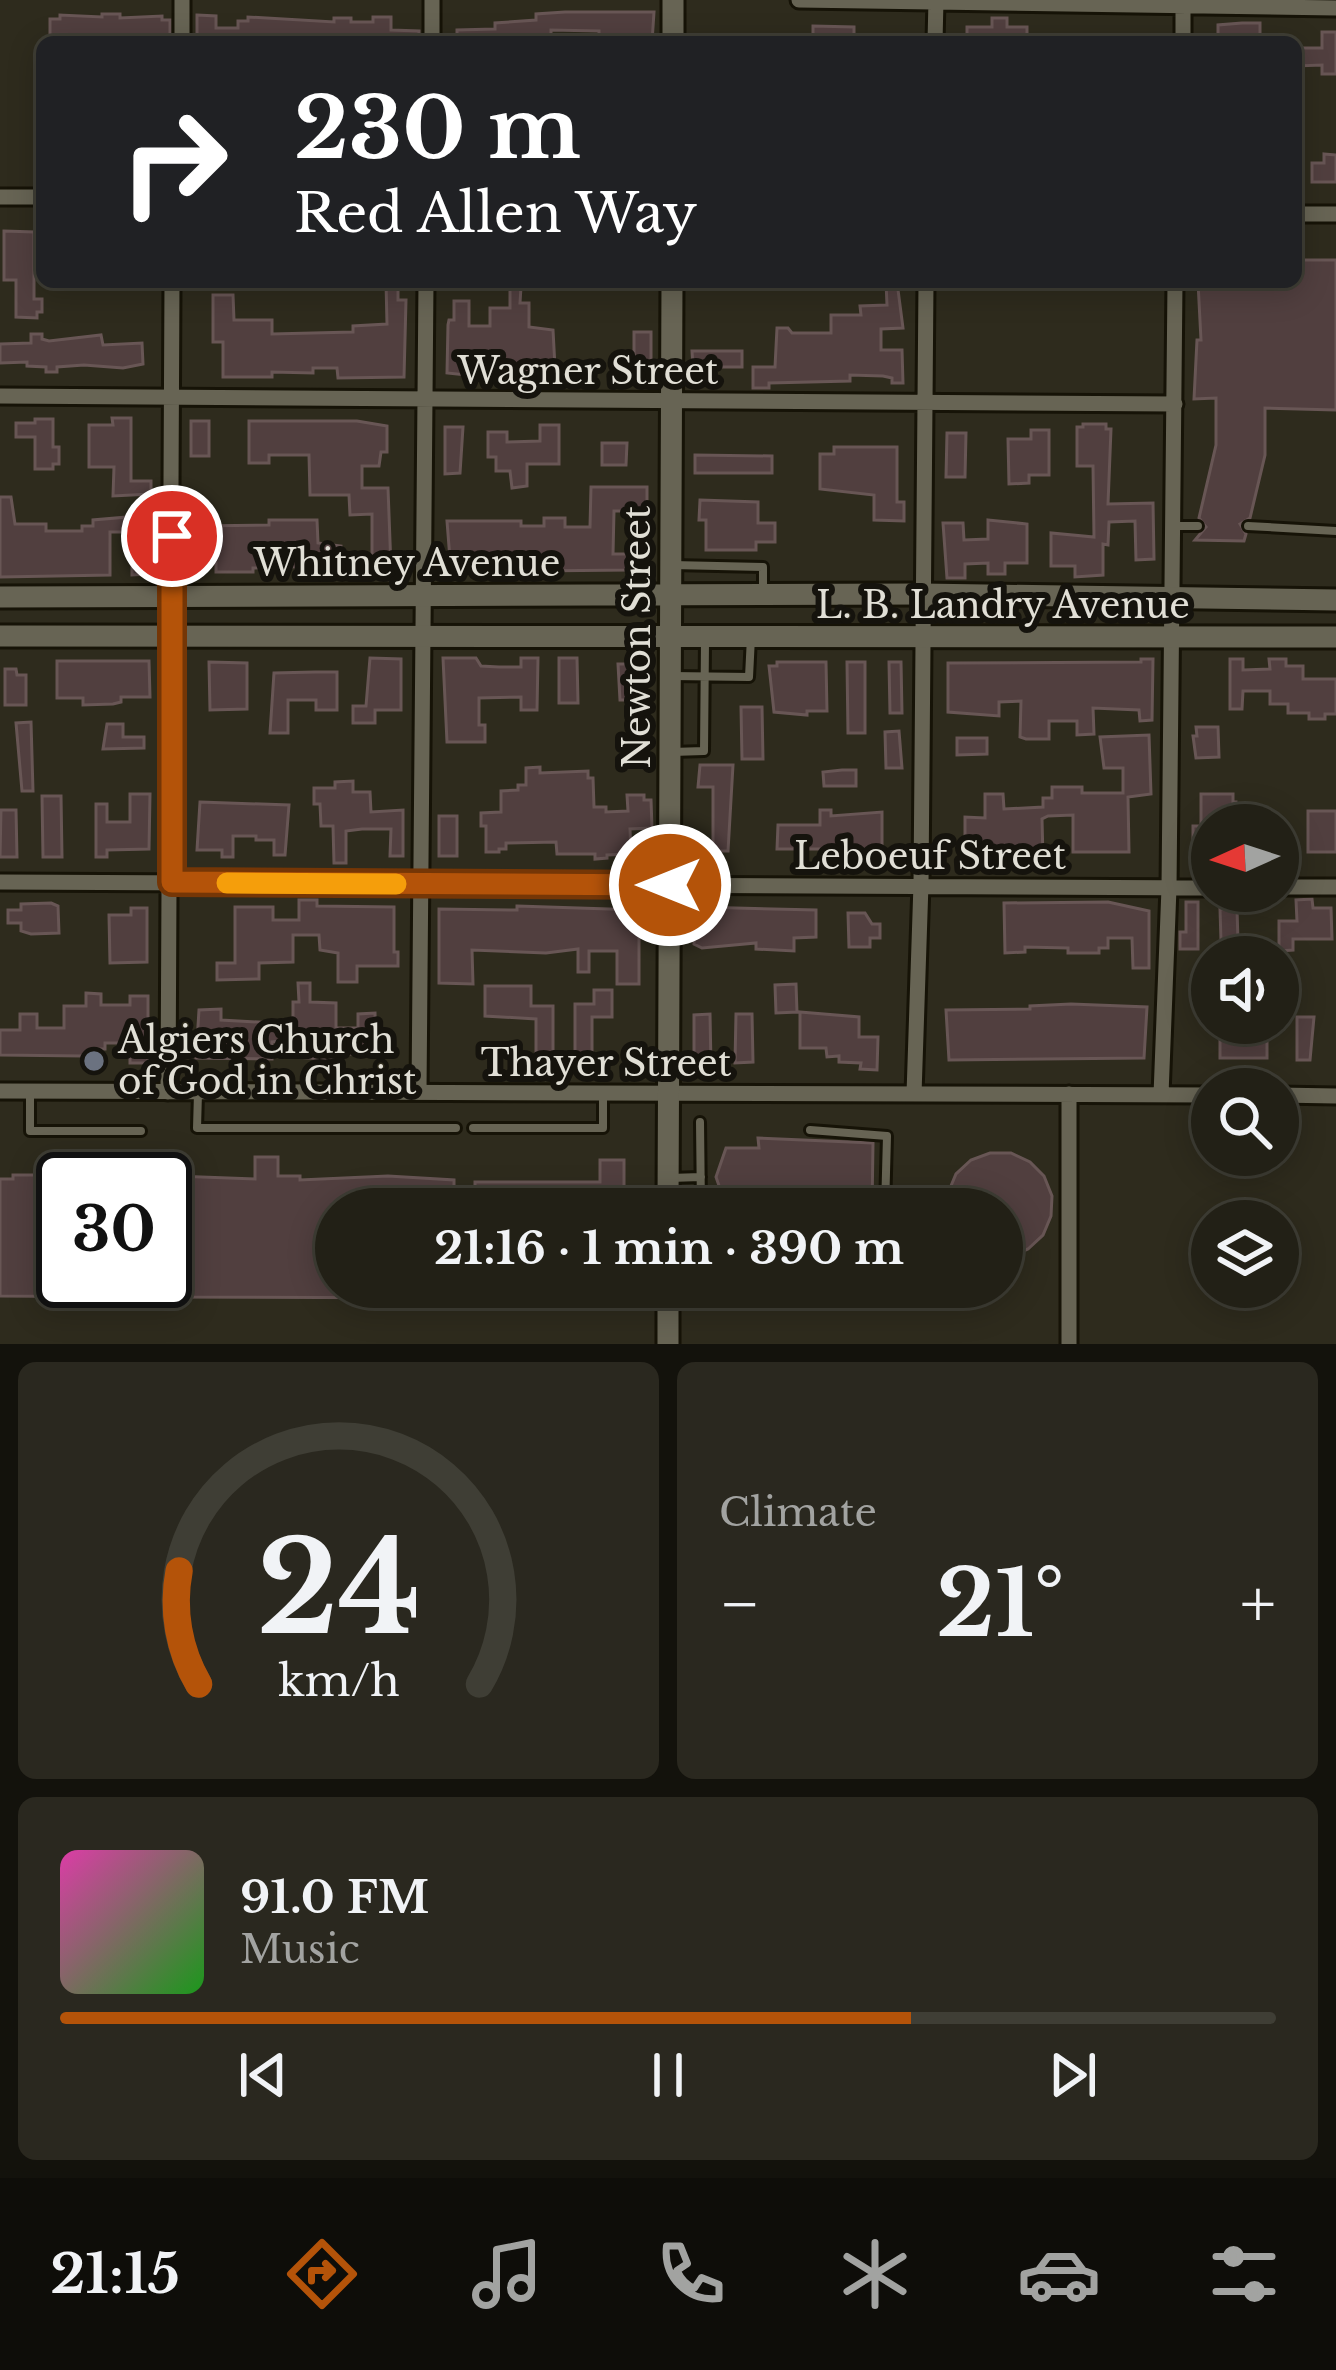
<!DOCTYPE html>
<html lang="en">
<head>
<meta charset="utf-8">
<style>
  :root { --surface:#222016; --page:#2a281f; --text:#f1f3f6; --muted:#a2a3a1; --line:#3f3e35; --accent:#b45309 }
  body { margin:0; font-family:"Libre Baskerville",serif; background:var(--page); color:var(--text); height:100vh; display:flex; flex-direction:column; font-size:45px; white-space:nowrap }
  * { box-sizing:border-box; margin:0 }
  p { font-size:39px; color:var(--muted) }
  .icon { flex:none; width:66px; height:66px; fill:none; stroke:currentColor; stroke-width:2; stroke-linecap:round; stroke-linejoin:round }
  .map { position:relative; height:1344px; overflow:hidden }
  .drawer { display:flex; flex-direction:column; gap:18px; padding:18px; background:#13120c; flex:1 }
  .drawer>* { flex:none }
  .guide { position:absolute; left:36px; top:36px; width:1266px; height:252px; border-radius:18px; box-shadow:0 6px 30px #0003,0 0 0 3px var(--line); background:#202124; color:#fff; overflow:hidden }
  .needle { width:78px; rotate:267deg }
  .controls { position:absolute; left:1191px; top:804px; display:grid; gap:24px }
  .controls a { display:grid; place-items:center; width:108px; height:108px; border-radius:50%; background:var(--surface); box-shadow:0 6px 30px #0003,0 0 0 3px var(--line); font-size:60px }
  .speed { position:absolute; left:36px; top:1152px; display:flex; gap:24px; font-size:60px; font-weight:700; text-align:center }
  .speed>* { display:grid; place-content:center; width:156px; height:156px; border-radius:50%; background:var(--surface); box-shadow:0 6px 30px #0003,0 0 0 3px var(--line); line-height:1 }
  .speed .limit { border:6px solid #111; border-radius:18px; background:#fff; color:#111 }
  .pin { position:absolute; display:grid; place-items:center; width:102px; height:102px; color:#fff; margin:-51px; border:6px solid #fff; border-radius:50%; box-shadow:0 3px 12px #0007 }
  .me { position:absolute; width:132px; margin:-66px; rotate:270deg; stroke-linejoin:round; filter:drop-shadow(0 0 9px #0008) }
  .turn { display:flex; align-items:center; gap:42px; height:252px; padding:0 60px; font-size:54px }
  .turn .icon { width:156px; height:156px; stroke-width:2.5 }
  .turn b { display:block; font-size:84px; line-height:102px }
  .big { font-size:90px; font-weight:700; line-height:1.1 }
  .drawer .tile { flex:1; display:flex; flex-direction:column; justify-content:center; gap:18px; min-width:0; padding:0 42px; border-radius:18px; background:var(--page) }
  .drawer .dial { align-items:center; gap:0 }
  .dial svg { height:312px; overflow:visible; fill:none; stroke:var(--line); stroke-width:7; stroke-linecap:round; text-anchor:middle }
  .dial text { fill:var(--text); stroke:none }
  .song { display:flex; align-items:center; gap:36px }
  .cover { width:144px; height:144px; border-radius:18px; background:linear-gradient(135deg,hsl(320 70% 55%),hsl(120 70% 35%)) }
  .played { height:12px; border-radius:6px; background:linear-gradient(90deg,var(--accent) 70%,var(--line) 70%) }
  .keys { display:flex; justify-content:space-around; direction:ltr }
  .heat { display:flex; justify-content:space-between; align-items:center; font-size:66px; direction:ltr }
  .drawer .tiles { flex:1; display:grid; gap:18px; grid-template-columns:1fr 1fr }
  .tile:last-child { grid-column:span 2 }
  .trip { position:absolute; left:315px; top:1188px; width:708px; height:120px; border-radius:60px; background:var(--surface); box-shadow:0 6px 30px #0003,0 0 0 3px var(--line); font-weight:700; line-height:120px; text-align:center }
  .dock { display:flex; height:192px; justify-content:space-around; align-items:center; background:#0e0d09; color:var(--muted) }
  .dock .icon { width:84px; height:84px }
  .dock .on { color:var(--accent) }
  .dock b { font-size:54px; color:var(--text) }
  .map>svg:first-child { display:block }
</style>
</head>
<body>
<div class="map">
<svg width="1336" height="1344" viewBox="0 0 1336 1344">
  <rect width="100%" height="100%" fill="#2e2b1d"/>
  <!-- building -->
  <path fill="#513f3f" stroke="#685655" stroke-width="3" d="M565,12H654L652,42H599V31L551,30V42H457V30L495,29V23L536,20V14Z
    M102,14H120V18L162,16V20H170V42H113V37L50,42V19H60V15L102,17Z
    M197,15L216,16V28H238V21H248V17L334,22V18H351V22H373V17H391V30L419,31V42H197Z
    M992,18H1007V27H1027V42H967V27H992Z
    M1242,23H1260V42H1218V25Z
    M813,26L854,27V42H813Z
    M1322,32H1336V74H1322V65L1296,66V48H1322Z
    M1324,154L1336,155V182H1312V163H1324Z
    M4,231L34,232V299H42V312H37V318L16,317V280H4Z
    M1296,260H1336V410L1265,408V455L1250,518L1240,524L1246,534L1244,541L1195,540L1206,527L1199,518L1216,445V398L1194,399L1197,340H1201L1198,282H1296Z
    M386,282H398V300H406L404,377L338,378L337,368H313V373L272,372V377H223V342H213V295H233L234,320H272V334L353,332V326L387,324Z
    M886,282H897L903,328L881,329V350H902L903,383H892V378L883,376L850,375V381L769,383V388H753V367H775L777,328H788L792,333H831V315H861L860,306L887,305Z
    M510,287H521L520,303H529V327L553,330L555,367H546V372L529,371V377H513V370H486V377L447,373L448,325L449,320H454V301H469V326H490V308H510Z
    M634,332H651V379H634Z
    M31,334H42V339L49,341L101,335L103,345L142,343L143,364L123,368L84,365L57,367V372H46V367L27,366V362L0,363V344L31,343Z
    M692,351H742V367H693Z
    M112,418H131V481H151V494L113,496L114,467H89V425H113Z
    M35,419H53V447H59V464H53V469H35V437H16V423H35Z
    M191,421H209V456H191Z
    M249,421H357L387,426V452H381L379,466H362V488H388L391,568H372V514L350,515L349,495H310L309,455H269V463H249Z
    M1083,424H1106V429H1111L1108,504L1153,503L1154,559L1136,560L1135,521L1109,522L1108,545L1103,544V575L1075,577V566H1051V533L1094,537L1093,466H1077V427H1083Z
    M540,425H559V464H527V486L512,488L510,471H496V457H488V432H507V442L540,441Z
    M445,427H463L460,473L445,474Z
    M1031,430H1049V475H1029V483L1009,484L1008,439H1031Z
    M947,433H966L965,477H946Z
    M602,443H627L626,465H602Z
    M834,447H897V502H904V521L874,520V495L820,489V454H834Z
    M695,455L772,456V473H695Z
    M591,487H647V511H614L613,554H630L629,570L451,572L447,521H521V526H544V518H565V527H590Z
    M0,497H11L15,524H46V531H82V526H93V520L128,517V532H110V575L0,577Z
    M700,500L758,502V523H775V542H756V550H706V520H699Z
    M269,520H317L318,543L341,546V556L332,558V564L325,566L253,568V572H216V563H195L196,526L269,525Z
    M988,520L1027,524V563H1005V574H988V563L965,564V578H947L943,523H963L964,540L988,539Z
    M132,526H149V574L132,575Z
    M370,658L401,659V710H375V723H353V706H366Z
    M443,658H476L481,666L499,667H521V658H538L537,710H521V697L479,698V725H485V742H447Z
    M559,658H577L578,703H559Z
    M1141,659H1153L1152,720L1140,721L1139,710L1093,708L1094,734L1077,735V721H1049V739H1026L1020,737L1021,701L999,702V716L948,712V663L1141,662Z
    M1230,659H1243V670L1270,669L1269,659H1286V666H1303V679H1336V714H1325V719H1309V713H1288V704H1270V691H1243L1242,709H1230Z
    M57,661H149L150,697H121V702L113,704L83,705V698H57Z
    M209,662L247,663V709L210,710Z
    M777,662H826L827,711H807V715L774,712L769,666H777Z
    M847,662H865V733H848Z
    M889,662H901L902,713H890Z
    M618,664H640L639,700H620Z
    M5,669H16L17,675H26V705H5Z
    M315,672H337V710H316V700H288V733H270L274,673Z
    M741,707H762L763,759H742Z
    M31,722L33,791H22L16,723Z
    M107,724H123V737H144V748L103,749Z
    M1196,727H1218L1219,757L1196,758L1193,736H1197Z
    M899,731L902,768H886L885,732Z
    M1149,735L1151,794L1128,797L1129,852H1073V815L1048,816L1042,819L1043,859L965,860V817L985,818V794H1003L1004,809L1043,807V798H1052V787H1082V793H1123V768H1104L1100,737Z
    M957,738H987V754L957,755Z
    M700,765H733L728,851H713V787H698Z
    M540,767V773L588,771V778H593L594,807H606V812L628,811L627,795H644V800H651L652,828L630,829L631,854L607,855V858L595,859V854H557L556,842L506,843V849H499V852H486V826H481V813L501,812V791L518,790V785H526V768Z
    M842,770H856V786H824L823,772Z
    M353,781V792H370L371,812L403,810V856H390L391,829H362L346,831V863H334L333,826H321L320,804H314V788H335V782Z
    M130,794H150L149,849L107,850V857H96V804H107V822H130Z
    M1201,794H1233V802H1236V825H1212V852H1199V840H1193V826H1201Z
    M42,796H61L62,857H43Z
    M200,802L289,805L285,855H274V840H256V836H233V857H222V850H197Z
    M1,810H16L17,857H0Z
    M820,810H831V816L882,812V861L820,862V849H777L778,825H820Z
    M1308,811H1336V852H1308Z
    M439,816H457V856H439Z
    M1312,899L1313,908H1331L1332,939H1293V950L1279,951V921H1297L1296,900Z
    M299,900H317V906L394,907V952H398V966H357V982H338V953L320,950L319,935H293V962L259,963V979L217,980V963H235V907H273V920H299Z
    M1108,902L1149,911V968H1133L1132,938H1108V948H1099V953H1068V948L1025,947V952L1005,953L1004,903Z
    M1186,902H1198V949H1180V932H1186Z
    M51,903L58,906L59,933L31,934L21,931V923H8V910H21V904Z
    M517,906L639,910V984H617V951H589V972H578V949L546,953L472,950L473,984L439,983V909L517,910Z
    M698,907L816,910V937L794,938V951L756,949V943L702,948L694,944V916H698Z
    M131,908H147V962L110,963L109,915H131Z
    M1220,909H1237L1238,941H1221Z
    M848,913H865L872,924H880V938H870V947H849Z
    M298,983H310V1002L336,1003V1028H358V1014L375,1013L376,1054H340V1060L296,1057V1040L272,1042V1059L196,1058L199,1010L221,1009V1020L293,1024V1002H299Z
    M796,984L797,1012L776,1013L775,985Z
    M485,986H531V1006H553V1053H536V1019L485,1016Z
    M594,990H612V1017H592V1059H575V1004H594Z
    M86,993L101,994V1005H130V996H148V1063H130V1043H105V1049H99V1054L83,1056L0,1055V1030H20V1014H37V1028H64V1006H86Z
    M1071,1004L1147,1007L1144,1058L949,1060L946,1010L1030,1009V1006Z
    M800,1012L859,1017V1037H878L877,1070L860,1069L861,1063L839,1062V1056L827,1057L826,1048H800Z
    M710,1014L711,1065H694V1015Z
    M736,1014H752L753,1062L735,1063Z
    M1297,1017H1314L1310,1060H1297Z
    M1220,1023H1234V1028H1267V1058H1220Z
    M758,1138L873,1143L872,1209H727L716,1177L726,1148H759Z
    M990,1153H1011L1030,1162L1044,1176L1052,1196L1051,1216L1043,1235L1028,1249L1009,1257H1002V1209H947L948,1193L956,1174L971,1160Z
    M255,1157H278V1176H300V1180L388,1176L454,1180V1209H336V1287H454V1298L168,1297V1180L175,1176L255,1179Z
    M600,1160H624V1209H475V1182H600Z
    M13,1175H63V1281H139V1297L0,1296V1179H13Z
    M475,1287H624V1300H475Z"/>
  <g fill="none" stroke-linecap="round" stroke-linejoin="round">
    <defs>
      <path id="lane" d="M1175,526H1198
        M1248,526L1336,531
        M672,565L763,567V593
        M672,676L749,677L751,637
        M672,752L704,751L705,642
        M30,1093V1131H141
        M198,1093L197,1128H456
        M700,1122L701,1209
        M473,1128H603V1093
        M810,1130L887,1136L885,1209
        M670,1178L701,1177
        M873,1287H879"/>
      <path id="street" d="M182,0V42
        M432,0V42
        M799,0L1336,8
        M935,42L936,0
        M1183,42V0
        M0,197H42
        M1296,214H1336
        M0,396L1175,404
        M0,882L1212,888
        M1278,887H1336
        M0,1091L1212,1095
        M168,1092L172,282
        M419,1092L426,282
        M914,1094L921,884L926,282
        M1161,1095L1169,888L1175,282
        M1278,1095L1336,1096
        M1069,1344V1094"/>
      <path id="secondary" d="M673,42V0
        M0,597L922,594L1336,600
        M0,636L1336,637
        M668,1209L672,282
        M668,1344V1287"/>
    </defs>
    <!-- lane casing -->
    <use href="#lane" stroke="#161307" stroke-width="14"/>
    <!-- street casing -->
    <use href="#street" stroke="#161307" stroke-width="21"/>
    <!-- secondary casing -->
    <use href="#secondary" stroke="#161307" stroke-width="27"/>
    <!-- lane -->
    <use href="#lane" stroke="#676454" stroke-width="8"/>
    <!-- street -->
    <use href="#street" stroke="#676454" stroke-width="15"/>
    <!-- secondary -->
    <use href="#secondary" stroke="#676454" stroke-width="21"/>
  </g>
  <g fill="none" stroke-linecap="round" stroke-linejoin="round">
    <defs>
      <path id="route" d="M172,536V882L670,885"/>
    </defs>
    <!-- route casing -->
    <use href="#route" stroke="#753606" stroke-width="30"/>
    <!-- route -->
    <use href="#route" stroke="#b45309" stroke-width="21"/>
    <!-- slow -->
    <path stroke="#f59e0b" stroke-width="21" d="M227,883L396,884"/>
  </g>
  <!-- markers -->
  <circle fill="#6b7280" stroke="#15130d" stroke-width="4.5" cx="94" cy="1061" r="12"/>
  <g text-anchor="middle" stroke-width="12" stroke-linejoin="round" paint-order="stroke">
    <!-- street labels -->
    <g font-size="36" fill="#e1dfd6" stroke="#15130d">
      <text x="588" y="384">Wagner Street</text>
      <text x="407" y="576">Whitney Avenue</text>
      <text x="1003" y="618">L. B. Landry Avenue</text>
      <text transform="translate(637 637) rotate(-90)" y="13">Newton Street</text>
      <text x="930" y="869">Leboeuf Street</text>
      <text x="606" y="1076">Thayer Street</text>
    </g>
    <!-- poi labels -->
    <g font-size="36" fill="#e1dfd6" stroke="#15130d" text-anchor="start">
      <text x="118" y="1053">Algiers Church<tspan x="118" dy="41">of God in Christ</tspan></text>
    </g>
  </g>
</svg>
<div class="controls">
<a><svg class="needle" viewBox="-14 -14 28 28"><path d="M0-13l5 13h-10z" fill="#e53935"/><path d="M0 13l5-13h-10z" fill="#a2a3a1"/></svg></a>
<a><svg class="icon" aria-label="sound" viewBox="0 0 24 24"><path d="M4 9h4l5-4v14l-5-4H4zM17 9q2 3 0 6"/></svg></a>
<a><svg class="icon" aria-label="search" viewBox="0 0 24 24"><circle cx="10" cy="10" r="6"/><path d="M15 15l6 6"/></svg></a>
<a><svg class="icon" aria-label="layers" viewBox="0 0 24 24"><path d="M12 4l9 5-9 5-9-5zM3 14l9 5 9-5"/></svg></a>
</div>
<div class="speed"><div class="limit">30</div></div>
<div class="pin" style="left:172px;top:536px;background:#d93025"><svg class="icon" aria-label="arrive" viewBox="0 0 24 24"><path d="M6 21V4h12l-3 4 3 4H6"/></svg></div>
<svg class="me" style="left:670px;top:885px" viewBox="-20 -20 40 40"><circle r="17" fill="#b45309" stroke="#fff" stroke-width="3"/><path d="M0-11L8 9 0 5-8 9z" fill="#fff"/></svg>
<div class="trip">21:16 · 1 min · 390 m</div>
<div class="guide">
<div class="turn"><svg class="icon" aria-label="right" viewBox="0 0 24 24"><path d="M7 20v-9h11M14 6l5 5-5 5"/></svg><div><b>230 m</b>Red Allen Way</div></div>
</div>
</div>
<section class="drawer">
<div class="tiles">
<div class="tile dial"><svg viewBox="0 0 100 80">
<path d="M14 69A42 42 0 1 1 86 69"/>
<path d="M14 69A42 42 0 0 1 9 40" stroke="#b45309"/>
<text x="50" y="56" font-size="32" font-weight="700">24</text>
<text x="50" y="72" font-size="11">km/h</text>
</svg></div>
<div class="tile"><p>Climate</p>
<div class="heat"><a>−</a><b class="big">21°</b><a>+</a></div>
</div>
<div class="tile">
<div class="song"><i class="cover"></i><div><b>91.0 FM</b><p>Music</p></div></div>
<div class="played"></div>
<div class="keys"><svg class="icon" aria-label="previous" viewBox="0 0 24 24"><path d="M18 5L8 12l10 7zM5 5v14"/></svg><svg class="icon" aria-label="pause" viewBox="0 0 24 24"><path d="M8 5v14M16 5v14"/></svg><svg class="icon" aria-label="next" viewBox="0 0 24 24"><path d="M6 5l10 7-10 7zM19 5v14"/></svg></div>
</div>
</div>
</section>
<nav class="dock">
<b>21:15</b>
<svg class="icon on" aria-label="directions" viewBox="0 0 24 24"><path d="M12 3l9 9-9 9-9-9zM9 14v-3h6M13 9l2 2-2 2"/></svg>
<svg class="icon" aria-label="music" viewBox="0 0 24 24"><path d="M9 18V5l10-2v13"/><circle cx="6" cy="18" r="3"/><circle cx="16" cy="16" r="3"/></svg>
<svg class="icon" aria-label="phone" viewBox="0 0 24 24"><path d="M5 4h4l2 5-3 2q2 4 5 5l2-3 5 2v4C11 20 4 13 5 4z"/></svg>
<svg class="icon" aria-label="climate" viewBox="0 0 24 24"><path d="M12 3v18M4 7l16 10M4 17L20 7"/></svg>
<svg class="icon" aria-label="car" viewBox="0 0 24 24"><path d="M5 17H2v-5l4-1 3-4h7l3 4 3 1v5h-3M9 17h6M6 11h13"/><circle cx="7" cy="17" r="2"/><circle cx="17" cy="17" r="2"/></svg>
<svg class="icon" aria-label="filters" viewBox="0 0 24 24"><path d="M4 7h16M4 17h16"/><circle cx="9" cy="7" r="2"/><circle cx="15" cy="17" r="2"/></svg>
</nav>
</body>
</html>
